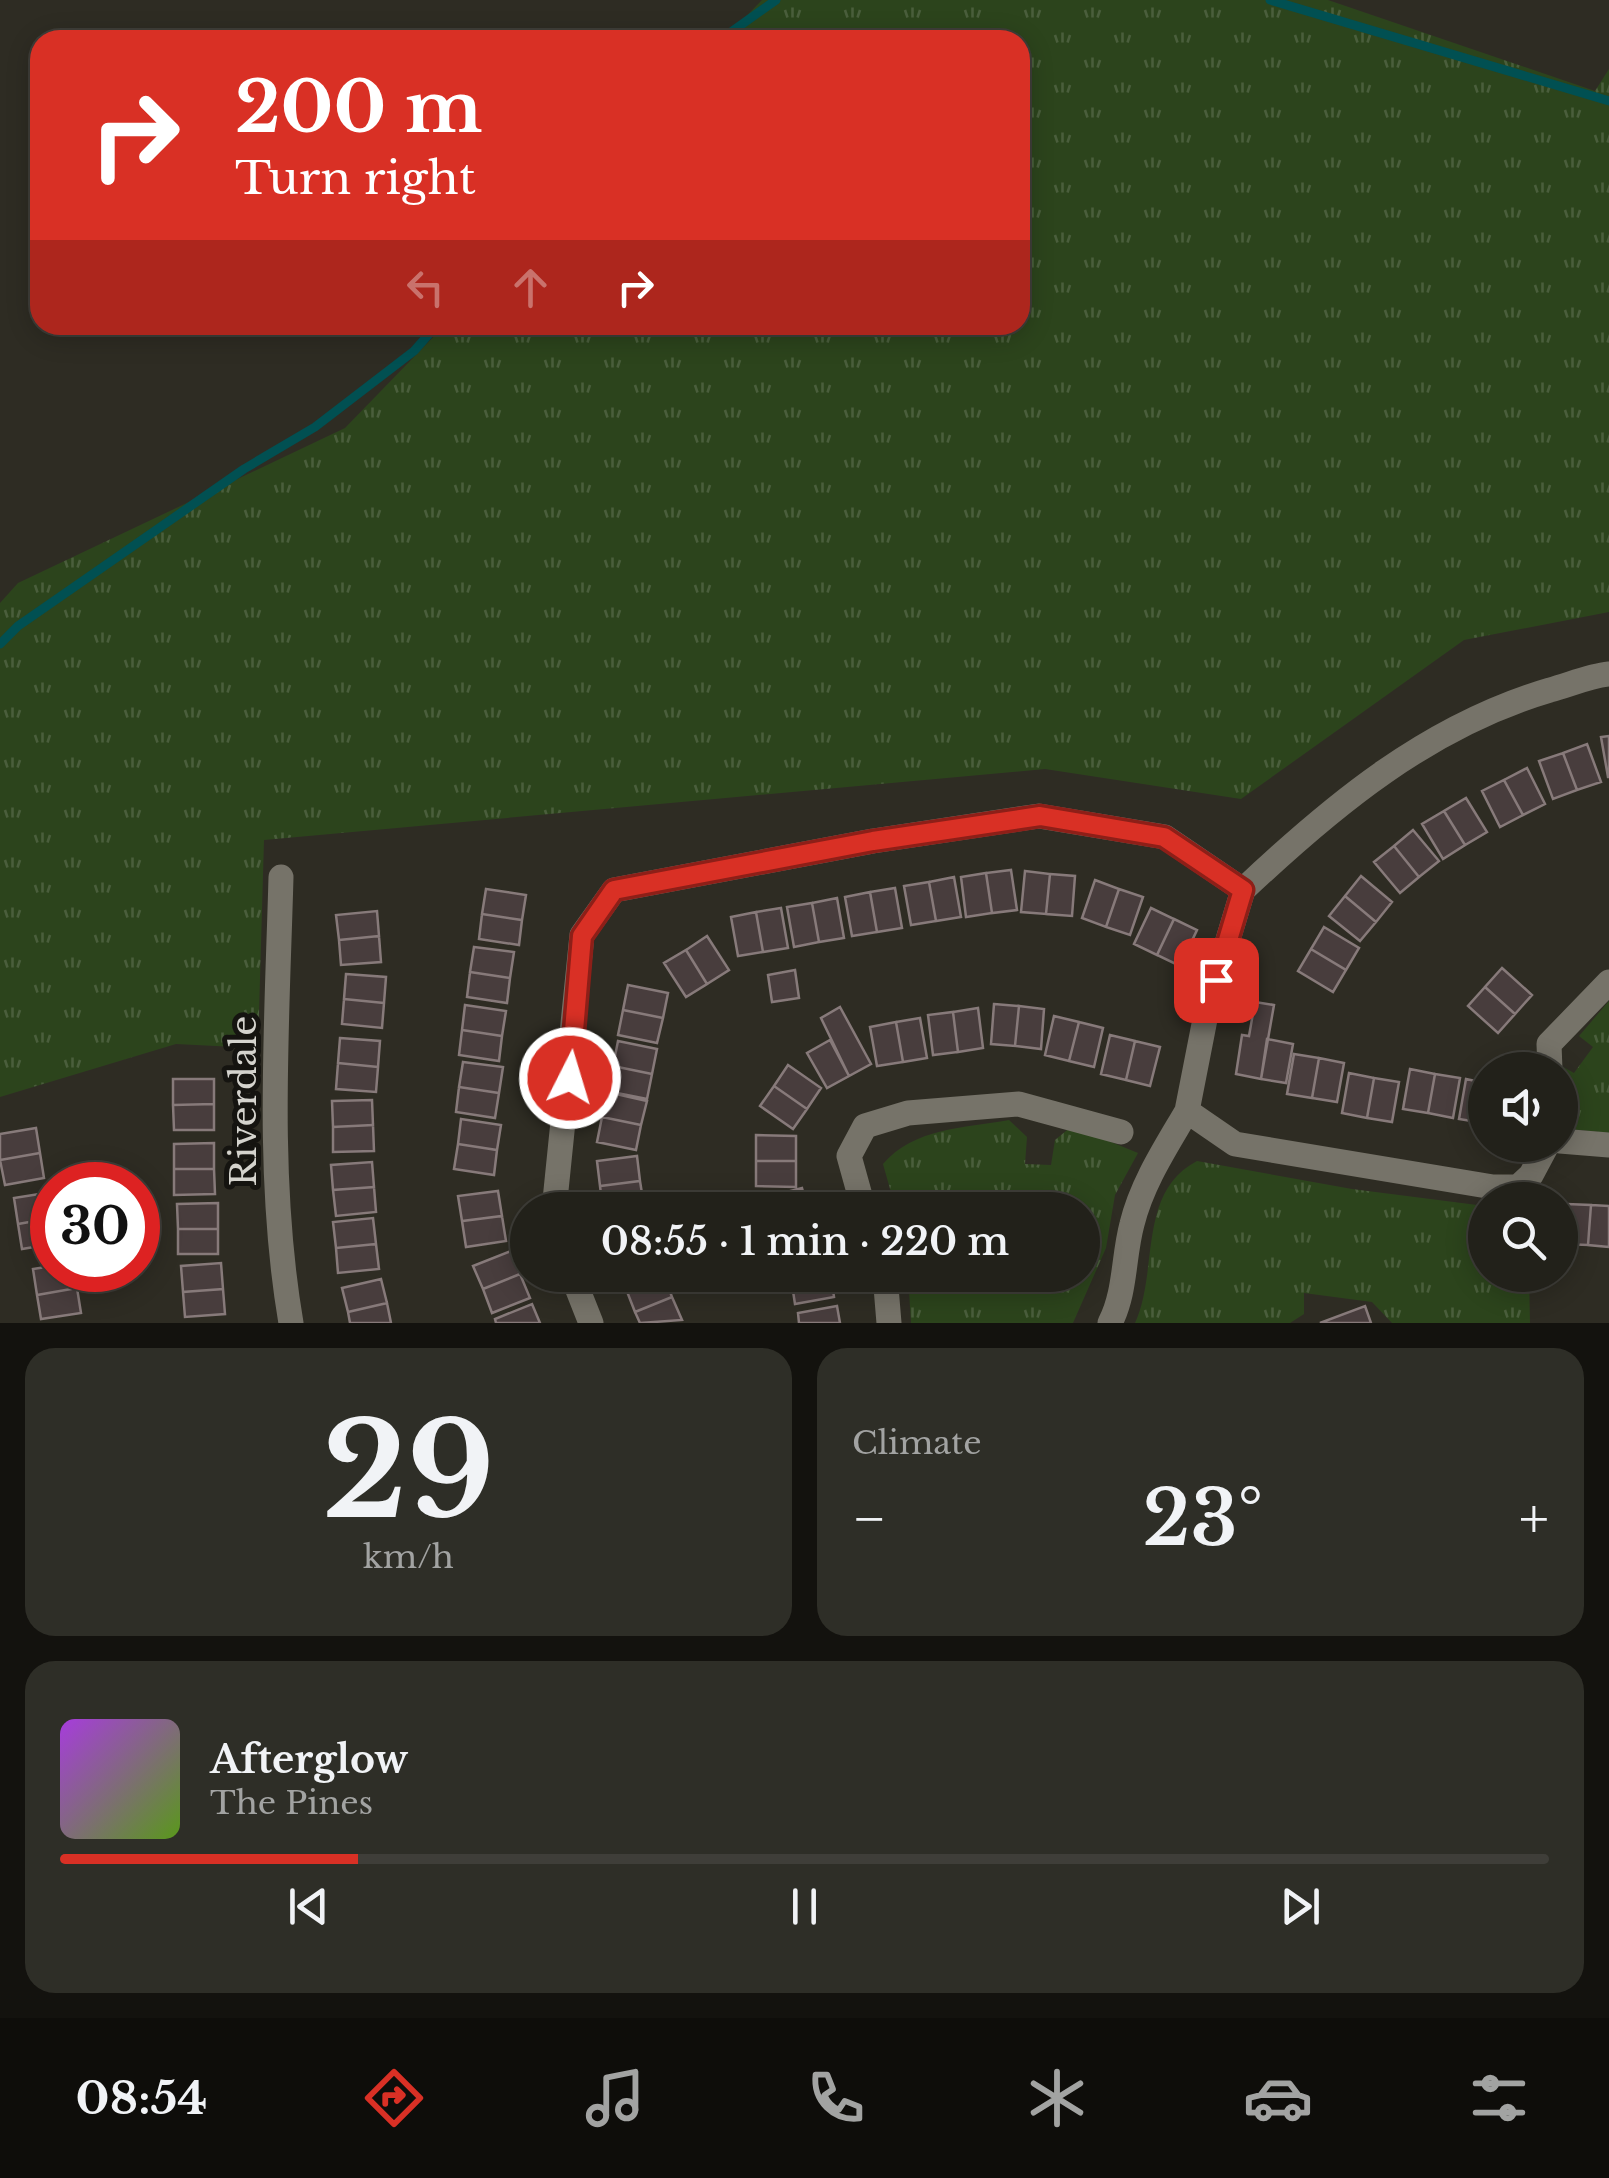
<!DOCTYPE html>
<html lang="en">
<head>
<meta charset="utf-8">
<style>
  :root { --surface:#22211a; --page:#2e2e27; --text:#f1f3f6; --muted:#a2a3a2; --line:#3f3e39; --accent:#d93025 }
  body { margin:0; font-family:"Libre Baskerville",serif; background:var(--page); color:var(--text); height:100vh; display:flex; flex-direction:column; font-size:38px; white-space:nowrap }
  * { box-sizing:border-box; margin:0 }
  p { font-size:32px; color:var(--muted) }
  .icon { flex:none; width:55px; height:55px; fill:none; stroke:currentColor; stroke-width:2; stroke-linecap:round; stroke-linejoin:round }
  .map { position:relative; height:1323px; overflow:hidden }
  .side { display:flex; flex-direction:column; gap:25px; padding:25px; background:#13120e; flex:1 }
  .side>* { flex:none }
  .guide { position:absolute; left:30px; top:30px; width:1000px; height:305px; border-radius:30px; box-shadow:0 5px 25px #0003,0 0 0 2px var(--line); background:#d93025; color:#fff; overflow:hidden }
  .tools { position:absolute; left:1468px; top:1052px; display:grid; gap:20px }
  .tools a { display:grid; place-items:center; width:110px; height:110px; border-radius:50%; background:var(--surface); box-shadow:0 5px 25px #0003,0 0 0 2px var(--line); font-size:50px }
  .speed { position:absolute; left:30px; top:1162px; display:flex; gap:20px; font-size:50px; font-weight:700; text-align:center }
  .speed>* { display:grid; place-content:center; width:130px; height:130px; border-radius:50%; background:var(--surface); box-shadow:0 5px 25px #0003,0 0 0 2px var(--line); line-height:1 }
  .speed .limit { border:15px solid #d22; background:#fff; color:#111 }
  .pin { position:absolute; display:grid; place-items:center; width:85px; height:85px; color:#fff; margin:-42px; border-radius:20px; box-shadow:0 5px 15px #0006 }
  .me { position:absolute; width:110px; margin:-55px; rotate:5deg; stroke-linejoin:round; filter:drop-shadow(0 0 8px #0008) }
  .turn { display:flex; align-items:center; gap:35px; height:210px; padding:0 40px; font-size:45px }
  .turn .icon { width:130px; height:130px; stroke-width:2.5 }
  .turn b { display:block; font-size:70px; line-height:85px }
  .lanes { display:flex; align-items:center; height:95px; padding:0 40px; background:#0003; justify-content:center; gap:50px; direction:ltr }
  .lanes .off { opacity:.35 }
  .big { font-size:75px; font-weight:600; line-height:1.1 }
  .side .widget { flex:1; display:flex; flex-direction:column; justify-content:center; gap:15px; min-width:0; padding:0 35px; border-radius:30px; background:var(--page) }
  .side .dial { align-items:center; gap:0 }
  .dial b { font-size:130px; line-height:1 }
  .song { display:flex; align-items:center; gap:30px }
  .cover { width:120px; height:120px; border-radius:15px; background:linear-gradient(135deg,hsl(280 70% 55%),hsl(90 70% 35%)) }
  .played { height:10px; border-radius:5px; background:linear-gradient(90deg,var(--accent) 20%,var(--line) 20%) }
  .keys { display:flex; justify-content:space-around; direction:ltr }
  .heat { display:flex; justify-content:space-between; align-items:center; font-size:55px; direction:ltr }
  .side .tiles { flex:1; display:grid; gap:25px; grid-template-columns:1fr 1fr }
  .widget:last-child { grid-column:span 2 }
  .trip { position:absolute; left:510px; top:1192px; width:590px; height:100px; border-radius:50px; background:var(--surface); box-shadow:0 5px 25px #0003,0 0 0 2px var(--line); font-weight:600; line-height:100px; text-align:center }
  .tab-bar { display:flex; height:160px; justify-content:space-around; align-items:center; background:#0e0d0a; color:var(--muted) }
  .tab-bar .icon { width:70px; height:70px }
  .tab-bar .selected { color:var(--accent) }
  .tab-bar b { font-size:45px; color:var(--text) }
  .map>svg:first-child { display:block }
</style>
</head>
<body>
<div class="map">
<svg width="1609" height="1323" viewBox="0 0 1609 1323">
  <defs>
    <pattern id="grass-tufts" width="24" height="20" patternUnits="userSpaceOnUse" patternTransform="scale(2.5)"><rect width="24" height="20" fill="#2c441c"/><path d="M3 7l-1-3M5 7V3M7 7l1-3M15 17l-1-3M17 17v-4M19 17l1-3" fill="none" stroke="#4a5e3c"/></pattern>
  </defs>
  <rect width="100%" height="100%" fill="#2e2c23"/>
  <!-- grass -->
  <path fill="url(#grass-tufts)" d="M762,0H1328L1595,91L1609,69V612L1464,640L1241,799L1045,769L264,840L258,1048L176,1044L0,1097V603L18,583L345,428L445,325H1020V40H723Z
    M1609,1001V1133L1570,1129L1560,1116L1558,1064L1574,1073L1593,1047L1579,1036Z
    M1009,1120L1027,1137L1025,1164L1051,1165L1055,1140L1072,1126L1138,1153L1115,1195L1106,1248L1073,1323H911L908,1275H1082V1210H896L883,1164C914,1128 964,1128 1009,1120Z
    M1197,1161L1352,1189L1485,1206V1275H1529L1530,1323H1392L1372,1302L1304,1293V1314L1290,1323H1135C1159,1271 1137,1192 1197,1161Z"/>
  <g fill="none" stroke-linecap="round" stroke-linejoin="round">
    <!-- stream -->
    <path stroke="#015052" stroke-width="9" d="M1270,0L1609,101
      M720,40L776,0
      M0,644L18,626L244,469L315,427L414,351L437,325"/>
  </g>
  <!-- building -->
  <path fill="#483d3d" stroke="#877a7a" stroke-width="2.5" d="M1609,736V777H1608L1601,737Z
    M1587,744L1601,782L1577,790L1563,753Z
    M1563,753L1577,790L1553,799L1539,761Z
    M1527,768L1545,804L1523,815L1504,780Z
    M1504,780L1523,815L1500,827L1482,791Z
    M1466,798L1487,832L1465,845L1444,811Z
    M1444,811L1465,845L1443,859L1422,824Z
    M1413,830L1439,861L1419,877L1394,846Z
    M1394,846L1419,877L1400,893L1374,862Z
    M1011,870L1017,910L992,913L986,873Z
    M1025,871L1050,874L1046,914L1021,912Z
    M986,873L992,913L966,917L961,877Z
    M1050,874L1075,876L1072,916L1046,914Z
    M1361,876L1392,902L1376,922L1345,896Z
    M954,877L961,917L936,921L929,882Z
    M1095,880L1119,889L1106,927L1082,918Z
    M929,882L936,921L911,925L904,886Z
    M895,888L902,928L877,932L870,892Z
    M486,889L526,895L522,920L482,914Z
    M1119,889L1143,897L1130,935L1106,927Z
    M870,892L877,932L852,936L845,897Z
    M1345,896L1376,922L1360,941L1329,916Z
    M837,898L844,938L819,942L812,903Z
    M812,903L819,942L794,947L787,907Z
    M781,908L788,948L763,952L756,912Z
    M1151,908L1174,919L1157,955L1134,944Z
    M377,911L379,936L339,940L336,915Z
    M756,912L763,952L738,956L731,917Z
    M482,914L522,920L519,945L479,939Z
    M1174,919L1197,930L1180,966L1157,955Z
    M1324,927L1359,948L1346,970L1311,949Z
    M379,936L381,962L341,965L339,940Z
    M707,936L729,970L707,984L686,950Z
    M474,947L514,952L510,978L470,972Z
    M1311,949L1346,970L1333,992L1298,971Z
    M686,950L707,984L686,997L664,963Z
    M1502,968L1532,995L1515,1014L1485,987Z
    M795,970L799,998L772,1002L768,975Z
    M470,972L510,978L507,1003L467,997Z
    M346,974L386,977L384,1003L344,999Z
    M628,985L668,993L663,1018L623,1010Z
    M1485,987L1515,1014L1498,1033L1468,1006Z
    M344,999L384,1003L382,1028L342,1024Z
    M1255,1002L1274,1005L1261,1079L1236,1074L1242,1035L1249,1036Z
    M994,1004L1019,1006L1015,1046L991,1044Z
    M465,1005L506,1011L502,1036L462,1030Z
    M1019,1006L1044,1009L1041,1049L1015,1046Z
    M840,1007L871,1064L849,1076L821,1018Z
    M978,1008L983,1048L958,1052L953,1012Z
    M623,1010L663,1018L657,1043L618,1035Z
    M953,1012L958,1052L933,1055L928,1015Z
    M1054,1016L1079,1022L1069,1061L1045,1055Z
    M920,1018L927,1058L903,1062L896,1022Z
    M896,1022L903,1062L877,1066L870,1027Z
    M1079,1022L1103,1028L1094,1067L1069,1061Z
    M462,1030L502,1036L499,1061L459,1055Z
    M1110,1035L1135,1041L1126,1080L1101,1074Z
    M340,1038L380,1041L378,1067L338,1063Z
    M1267,1039L1293,1044L1286,1083L1261,1079Z
    M830,1040L849,1076L827,1088L807,1053Z
    M618,1041L657,1049L652,1074L613,1066Z
    M1135,1041L1160,1047L1150,1086L1126,1080Z
    M1294,1054L1319,1058L1312,1098L1287,1094Z
    M1319,1058L1344,1063L1337,1102L1312,1098Z
    M463,1062L503,1067L499,1093L459,1087Z
    M338,1063L378,1067L376,1092L336,1089Z
    M788,1065L821,1088L807,1109L774,1086Z
    M613,1066L652,1074L647,1099L607,1091Z
    M1410,1069L1435,1074L1428,1113L1403,1109Z
    M1349,1073L1374,1078L1367,1118L1342,1113Z
    M1435,1074L1460,1078L1453,1118L1428,1113Z
    M1374,1078L1399,1082L1392,1122L1367,1118Z
    M173,1079H214V1104L173,1105Z
    M1466,1079L1485,1083L1484,1123L1459,1119Z
    M774,1086L807,1109L793,1129L760,1106Z
    M459,1087L499,1093L495,1118L456,1112Z
    M607,1092L647,1101L641,1125L602,1117Z
    M372,1100L373,1125L333,1127L332,1101Z
    M214,1104V1130H174L173,1105Z
    M602,1117L641,1125L636,1150L597,1142Z
    M461,1119L501,1125L497,1150L458,1144Z
    M373,1125L374,1151L333,1152V1127Z
    M36,1128L40,1153L0,1160V1134Z
    M756,1135L796,1136V1161H756Z
    M214,1143V1169H174V1144Z
    M458,1144L497,1150L494,1175L454,1169Z
    M40,1153L44,1178L5,1185L0,1160Z
    M637,1156L640,1181L600,1186L597,1161Z
    M756,1161H796V1187L756,1186Z
    M372,1162L374,1187L333,1190L331,1165Z
    M174,1169H214L215,1194L174,1195Z
    M640,1181L644,1206L603,1210L600,1186Z
    M374,1187L376,1212L336,1216L333,1190Z
    M802,1188L808,1210H766L763,1198Z
    M498,1191L502,1216L462,1221L458,1196Z
    M52,1192V1218L18,1224L14,1198Z
    M218,1203V1229H178L177,1204Z
    M1566,1204L1591,1205L1588,1245L1563,1244Z
    M1591,1205L1609,1206V1247L1588,1245Z
    M502,1216L506,1241L466,1247L462,1221Z
    M52,1218V1244L22,1249L18,1224Z
    M373,1218L376,1244L336,1248L333,1222Z
    M178,1229H218V1254H178Z
    M376,1244L379,1269L338,1273L336,1248Z
    M511,1251L520,1274L483,1289L473,1266Z
    M221,1263L223,1289L183,1292L181,1266Z
    M52,1266V1270H74L77,1288L37,1295L33,1269Z
    M520,1274L530,1298L492,1313L483,1289Z
    M658,1275H664L672,1297L635,1312L626,1289Z
    M831,1275L834,1297L795,1304L791,1278Z
    M381,1279L387,1303L348,1312L342,1288Z
    M77,1288L81,1313L41,1319L37,1295Z
    M223,1289L225,1314L185,1317L183,1292Z
    M672,1297L682,1320L640,1323L635,1312Z
    M387,1303L391,1323H350L348,1312Z
    M532,1304L540,1323H496L495,1319Z
    M837,1306L840,1323H799L798,1313Z
    M1365,1306L1371,1323H1320Z"/>
  <g fill="none" stroke-linecap="round" stroke-linejoin="round">
    <!-- minor -->
    <path stroke="#767369" stroke-width="25" d="M281,877C277,1025 266,1177 291,1323
      M1243,890C1333,805 1428,726 1550,690C1569,685 1589,676 1609,674
      M1550,1070L1549,1044L1609,982
      M1560,1141L1609,1145
      M554,1210L582,935L614,890L873,841L1039,816L1165,837L1243,890L1207,1009L1187,1111L1235,1144L1493,1187H1518L1531,1175L1547,1145
      M864,1210L849,1156L865,1126L908,1113L1019,1104L1121,1132
      M572,1275L591,1323
      M885,1275L889,1323
      M1110,1323C1126,1292 1123,1257 1132,1224C1142,1183 1166,1147 1187,1111"/>
  </g>
  <g fill="none" stroke-linecap="round" stroke-linejoin="round">
    <defs>
      <path id="route" d="M570,1078L582,936L614,890L873,841L1040,816L1164,837L1243,890L1216,980"/>
    </defs>
    <!-- route casing -->
    <use href="#route" stroke="#8d1f18" stroke-width="25"/>
    <!-- route -->
    <use href="#route" stroke="#d93025" stroke-width="18"/>
  </g>
  <g text-anchor="middle" stroke-width="10" stroke-linejoin="round" paint-order="stroke">
    <!-- street labels -->
    <g font-size="35" fill="#d4d3cd" stroke="#151410">
      <text transform="translate(244 1101) rotate(-90)" y="12">Riverdale</text>
    </g>
  </g>
</svg>
<div class="tools">
<a><svg class="icon" aria-label="sound" viewBox="0 0 24 24"><path d="M4 9h4l5-4v14l-5-4H4zM17 9q2 3 0 6"/></svg></a>
<a><svg class="icon" aria-label="search" viewBox="0 0 24 24"><circle cx="10" cy="10" r="6"/><path d="M15 15l6 6"/></svg></a>
</div>
<div class="speed"><div class="limit">30</div></div>
<div class="pin" style="left:1216px;top:980px;background:#d93025"><svg class="icon" aria-label="arrive" viewBox="0 0 24 24"><path d="M6 21V4h12l-3 4 3 4H6"/></svg></div>
<svg class="me" style="left:570px;top:1078px" viewBox="-20 -20 40 40"><circle r="17" fill="#d93025" stroke="#fff" stroke-width="3"/><path d="M0-11L8 9 0 5-8 9z" fill="#fff"/></svg>
<div class="trip">08:55 · 1 min · 220 m</div>
<div class="guide">
<div class="turn"><svg class="icon" aria-label="right" viewBox="0 0 24 24"><path d="M7 20v-9h11M14 6l5 5-5 5"/></svg><div><b>200 m</b>Turn right</div></div>
<div class="lanes"><svg class="icon off" aria-label="left" viewBox="0 0 24 24"><path d="M17 20v-9H6M10 6l-5 5 5 5"/></svg><svg class="icon off" aria-label="ahead" viewBox="0 0 24 24"><path d="M12 20V5M6 11l6-6 6 6"/></svg><svg class="icon" aria-label="right" viewBox="0 0 24 24"><path d="M7 20v-9h11M14 6l5 5-5 5"/></svg></div>
</div>
</div>
<section class="side">
<div class="tiles">
<div class="widget dial"><b>29</b><p>km/h</p></div>
<div class="widget"><p>Climate</p>
<div class="heat"><a>−</a><b class="big">23°</b><a>+</a></div>
</div>
<div class="widget">
<div class="song"><i class="cover"></i><div><b>Afterglow</b><p>The Pines</p></div></div>
<div class="played"></div>
<div class="keys"><svg class="icon" aria-label="previous" viewBox="0 0 24 24"><path d="M18 5L8 12l10 7zM5 5v14"/></svg><svg class="icon" aria-label="pause" viewBox="0 0 24 24"><path d="M8 5v14M16 5v14"/></svg><svg class="icon" aria-label="next" viewBox="0 0 24 24"><path d="M6 5l10 7-10 7zM19 5v14"/></svg></div>
</div>
</div>
</section>
<nav class="tab-bar">
<b>08:54</b>
<svg class="icon selected" aria-label="directions" viewBox="0 0 24 24"><path d="M12 3l9 9-9 9-9-9zM9 14v-3h6M13 9l2 2-2 2"/></svg>
<svg class="icon" aria-label="music" viewBox="0 0 24 24"><path d="M9 18V5l10-2v13"/><circle cx="6" cy="18" r="3"/><circle cx="16" cy="16" r="3"/></svg>
<svg class="icon" aria-label="phone" viewBox="0 0 24 24"><path d="M5 4h4l2 5-3 2q2 4 5 5l2-3 5 2v4C11 20 4 13 5 4z"/></svg>
<svg class="icon" aria-label="climate" viewBox="0 0 24 24"><path d="M12 3v18M4 7l16 10M4 17L20 7"/></svg>
<svg class="icon" aria-label="car" viewBox="0 0 24 24"><path d="M5 17H2v-5l4-1 3-4h7l3 4 3 1v5h-3M9 17h6M6 11h13"/><circle cx="7" cy="17" r="2"/><circle cx="17" cy="17" r="2"/></svg>
<svg class="icon" aria-label="filters" viewBox="0 0 24 24"><path d="M4 7h16M4 17h16"/><circle cx="9" cy="7" r="2"/><circle cx="15" cy="17" r="2"/></svg>
</nav>
</body>
</html>
